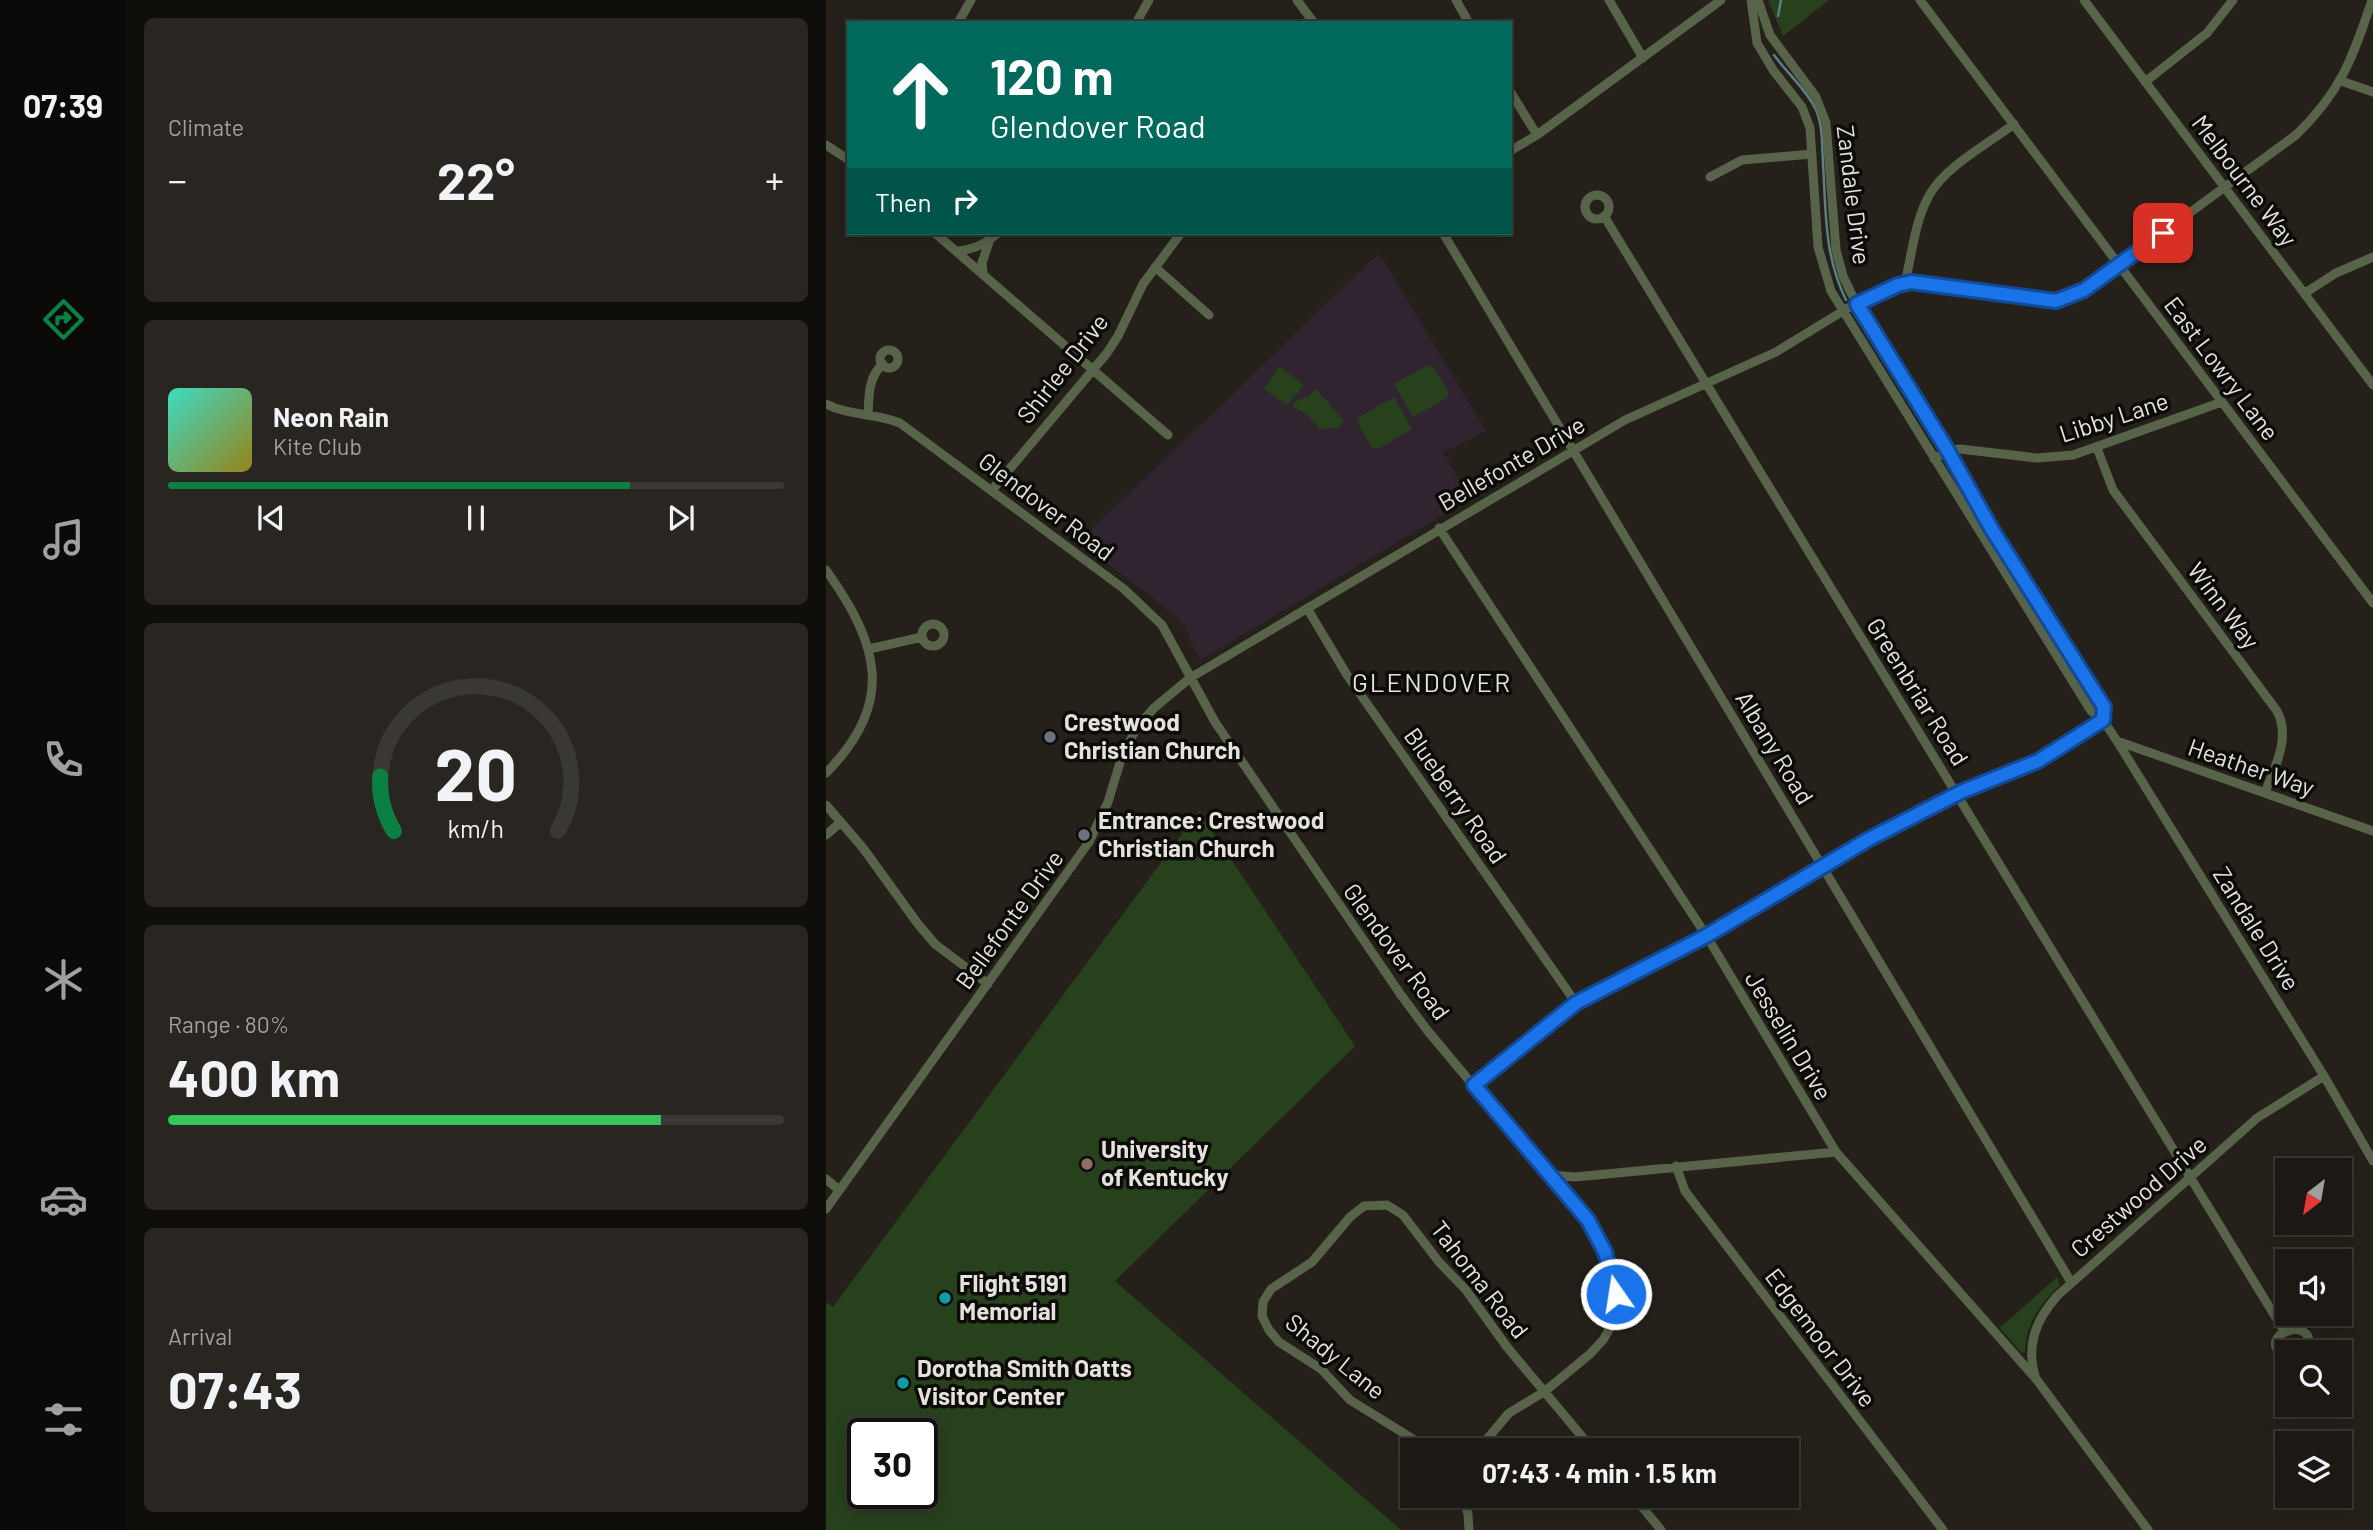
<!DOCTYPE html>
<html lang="en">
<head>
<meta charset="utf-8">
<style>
  :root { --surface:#1c1914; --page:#292622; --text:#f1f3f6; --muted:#a0a0a0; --line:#3a3834; --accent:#0b8043 }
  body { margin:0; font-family:Barlow,sans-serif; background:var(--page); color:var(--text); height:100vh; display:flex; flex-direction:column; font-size:26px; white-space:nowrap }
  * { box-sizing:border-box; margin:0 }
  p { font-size:23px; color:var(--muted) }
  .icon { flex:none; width:38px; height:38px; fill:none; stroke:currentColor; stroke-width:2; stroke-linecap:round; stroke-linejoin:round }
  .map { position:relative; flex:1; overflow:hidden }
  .details { display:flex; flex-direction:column; gap:18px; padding:18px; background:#0f0e0b; width:700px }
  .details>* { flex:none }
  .guide { position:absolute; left:21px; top:21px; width:665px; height:214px; border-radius:0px; box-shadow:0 4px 18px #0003,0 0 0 2px var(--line); background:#00695c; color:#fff; overflow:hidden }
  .needle { width:46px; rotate:211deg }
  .controls { position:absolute; left:1449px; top:1158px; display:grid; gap:14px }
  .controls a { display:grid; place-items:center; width:77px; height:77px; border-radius:0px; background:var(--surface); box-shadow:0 4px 18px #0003,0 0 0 2px var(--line); font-size:35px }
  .speed { position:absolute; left:21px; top:1418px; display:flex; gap:14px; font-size:35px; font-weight:700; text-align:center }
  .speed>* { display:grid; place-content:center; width:91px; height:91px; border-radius:50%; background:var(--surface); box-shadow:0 4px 18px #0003,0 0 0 2px var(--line); line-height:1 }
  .speed .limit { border:4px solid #111; border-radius:10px; background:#fff; color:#111 }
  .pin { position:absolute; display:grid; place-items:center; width:60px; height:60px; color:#fff; margin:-30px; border-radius:14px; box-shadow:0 4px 10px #0006 }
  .me { position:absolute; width:77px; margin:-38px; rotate:347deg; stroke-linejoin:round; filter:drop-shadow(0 0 5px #0008) }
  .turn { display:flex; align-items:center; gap:24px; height:147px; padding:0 28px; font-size:32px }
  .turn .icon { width:91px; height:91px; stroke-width:2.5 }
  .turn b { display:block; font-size:49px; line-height:60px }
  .then { display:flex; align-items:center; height:66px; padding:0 28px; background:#0003; gap:14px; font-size:26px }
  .big { font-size:52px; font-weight:700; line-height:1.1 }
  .details .tile { flex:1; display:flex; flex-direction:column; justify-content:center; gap:10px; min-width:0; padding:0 24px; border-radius:10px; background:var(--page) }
  .details .dial { align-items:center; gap:0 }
  .dial svg { height:182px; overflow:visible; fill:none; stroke:var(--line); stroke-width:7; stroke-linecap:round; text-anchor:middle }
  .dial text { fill:var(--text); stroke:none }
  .song { display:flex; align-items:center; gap:21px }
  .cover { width:84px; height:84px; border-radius:10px; background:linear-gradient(135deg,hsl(170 70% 55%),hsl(50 70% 35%)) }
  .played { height:7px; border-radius:4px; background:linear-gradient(90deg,var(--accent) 75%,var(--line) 75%) }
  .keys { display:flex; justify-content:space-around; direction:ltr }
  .heat { display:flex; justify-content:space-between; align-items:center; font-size:38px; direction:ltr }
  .charge { height:10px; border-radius:5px; background:linear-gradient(90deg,#34c759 80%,var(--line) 0) }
  .trip { position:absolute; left:574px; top:1438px; width:399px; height:70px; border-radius:0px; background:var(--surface); box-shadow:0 4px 18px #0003,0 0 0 2px var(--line); font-weight:700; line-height:70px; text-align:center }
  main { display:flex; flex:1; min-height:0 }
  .menu { display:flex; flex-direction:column; width:126px; justify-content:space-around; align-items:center; background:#0b0a08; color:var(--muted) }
  .menu .icon { width:49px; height:49px }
  .menu .on { color:var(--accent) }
  .menu b { font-size:32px; color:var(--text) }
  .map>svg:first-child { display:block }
</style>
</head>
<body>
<main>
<nav class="menu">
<b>07:39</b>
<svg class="icon on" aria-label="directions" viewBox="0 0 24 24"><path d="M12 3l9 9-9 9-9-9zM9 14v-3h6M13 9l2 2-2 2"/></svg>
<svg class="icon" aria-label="music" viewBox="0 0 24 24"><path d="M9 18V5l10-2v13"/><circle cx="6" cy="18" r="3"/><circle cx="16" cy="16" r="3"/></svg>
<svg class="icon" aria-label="phone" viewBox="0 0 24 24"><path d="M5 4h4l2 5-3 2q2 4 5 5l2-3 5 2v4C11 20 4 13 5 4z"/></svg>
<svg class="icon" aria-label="climate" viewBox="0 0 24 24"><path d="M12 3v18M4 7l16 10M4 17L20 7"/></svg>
<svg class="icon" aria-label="car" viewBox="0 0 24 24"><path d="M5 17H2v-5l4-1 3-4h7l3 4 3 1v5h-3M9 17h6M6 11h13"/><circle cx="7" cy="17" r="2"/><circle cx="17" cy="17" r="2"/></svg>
<svg class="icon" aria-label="filters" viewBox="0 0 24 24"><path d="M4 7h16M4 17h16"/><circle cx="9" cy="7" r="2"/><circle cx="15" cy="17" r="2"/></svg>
</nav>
<section class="details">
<div class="tile"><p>Climate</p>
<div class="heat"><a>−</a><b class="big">22°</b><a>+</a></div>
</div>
<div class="tile">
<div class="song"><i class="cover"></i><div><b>Neon Rain</b><p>Kite Club</p></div></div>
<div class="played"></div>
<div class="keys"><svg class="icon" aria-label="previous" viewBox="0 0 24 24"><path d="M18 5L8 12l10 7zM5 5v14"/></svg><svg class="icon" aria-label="pause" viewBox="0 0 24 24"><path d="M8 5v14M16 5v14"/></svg><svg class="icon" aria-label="next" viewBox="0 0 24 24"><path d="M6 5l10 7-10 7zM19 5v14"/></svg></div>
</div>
<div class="tile dial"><svg viewBox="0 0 100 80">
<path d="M14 69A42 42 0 1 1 86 69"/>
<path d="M14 69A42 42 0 0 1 8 45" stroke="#0b8043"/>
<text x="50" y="56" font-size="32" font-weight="700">20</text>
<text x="50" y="72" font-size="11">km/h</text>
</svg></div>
<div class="tile"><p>Range · 80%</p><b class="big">400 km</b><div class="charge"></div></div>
<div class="tile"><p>Arrival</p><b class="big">07:43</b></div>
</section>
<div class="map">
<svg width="1547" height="1530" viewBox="0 0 1547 1530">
  <rect width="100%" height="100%" fill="#25211a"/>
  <!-- education -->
  <path fill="#302431" d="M553,253L660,431L617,452L644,499L374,660L357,624L345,612L253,542Z"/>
  <!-- green -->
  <path fill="#28411d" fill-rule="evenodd" d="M942,0H1003L957,36Z
    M602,365L608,367L623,393L620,398L587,417L568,384Z
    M453,366L478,385L461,405L438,389Z
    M490,389L518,421L512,428L494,429L480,414L467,407V403L483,396Z
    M568,397L586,429L552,449L546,448L531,422L533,417Z
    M373,811L529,1046L289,1281L575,1530H0V1302L7,1307ZM37,1433H96V1493H37Z
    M1231,1277L1234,1285C1214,1304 1199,1325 1199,1352L1196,1353L1174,1328Z"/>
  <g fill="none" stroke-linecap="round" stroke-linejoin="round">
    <!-- stream -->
    <path stroke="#5a7f84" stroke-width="2.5" d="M952,16L955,0
      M948,55C961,73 981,90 990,110C997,126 996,147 997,163C1000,212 998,255 1020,300
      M1028,313L1114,448
      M1120,459L1149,508
      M1185,568L1271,708"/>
    <!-- minor -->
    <path stroke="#58644a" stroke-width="9" d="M471,0L488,23
      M630,0L643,23
      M783,0L817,58
      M925,0L931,43L947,70L976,107L984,128L992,247L1005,291L1265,711L1277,720L1291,741L1498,1076L1547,1161
      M932,0L944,35L990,97L1000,123L1010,250L1017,276L1025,293L1122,451L1165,528L1278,707L1277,720
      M1094,0L1547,603
      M1258,0L1547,385
      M132,23L145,0
      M310,23L323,0
      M1515,81L1547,92
      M1319,82L1381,33L1407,0
      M684,91L711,135
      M0,145L23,160
      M684,151L711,135L895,0
      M884,177L916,160L986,154
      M759 207a12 12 0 1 1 24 0a12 12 0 1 1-24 0Z
      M778,216L1458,1331
      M109,233L342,435
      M617,233L1245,1282
      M130,251C147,250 160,244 172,233
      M329,267L383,315
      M157,274L156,263L163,242
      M1079,283C1086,254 1089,219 1104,194C1120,166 1162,144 1188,124
      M1479,293L1510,273L1547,257
      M54 359a9 9 0 1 1 18 0a9 9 0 1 1-18 0Z
      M0,404C23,416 50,413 74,423L298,589L336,625L389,722L575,995L601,1030L768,1230L779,1252L788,1284L789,1305L784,1328L777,1340L764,1354L718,1392L683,1413L651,1451
      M42,415C43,396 42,377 57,364
      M1271,448L1287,490L1451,711C1465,738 1449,766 1439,793
      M1108,459L1122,451L1134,449L1211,458L1247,455L1396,402
      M166,490L281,353L292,336L317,284L355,233
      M613,528L880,935L1010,1152L1211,1380L1322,1530
      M0,570C53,644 70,703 0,773
      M481,608L521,675L750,1003
      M96 635a11 11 0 1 1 22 0a11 11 0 1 1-22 0Z
      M43,649L96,637
      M1291,741L1547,831
      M0,805L37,848L92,924L109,944L162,984
      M0,835L15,822
      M648,1085L750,1003L880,935L1043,839L1137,791L1212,761L1277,720
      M850,1166L859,1191L1117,1530
      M724,1175L749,1177L1010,1152
      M0,1179L13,1190
      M0,1209L263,842L282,802L296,756L311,727L328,708L364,678L799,420L950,352L1022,308L1072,285L1085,282L1102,284L1221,301L1238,299L1258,290L1470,135C1515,92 1527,57 1546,0
      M1461,1359C1422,1335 1496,1310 1481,1353
      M1210,1379C1199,1346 1210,1320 1231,1296L1431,1118L1498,1076
      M601,1451L587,1439L524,1400L495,1369L453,1342L443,1330L436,1316L437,1302L445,1289L486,1262L524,1217L538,1206L561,1205L577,1215L613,1262L640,1290L681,1347L768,1451
      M636,1496L642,1514L643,1530
      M807,1496L835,1530"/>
  </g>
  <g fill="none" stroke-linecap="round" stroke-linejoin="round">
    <defs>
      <path id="route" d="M790,1294L779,1252L762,1220L648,1085L750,1003L880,936L1043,839L1137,791L1212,761L1277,720L1278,707L1165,528L1122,451L1031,304L1072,285L1085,282L1230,301L1258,290L1337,233"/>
    </defs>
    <!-- route casing -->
    <use href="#route" stroke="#114b97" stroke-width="18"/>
    <!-- route -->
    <use href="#route" stroke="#1a73e8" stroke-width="12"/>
  </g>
  <!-- markers -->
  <g fill="#6b7280" stroke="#0c0b08" stroke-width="2.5">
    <circle cx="224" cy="737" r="7"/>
    <circle cx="258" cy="835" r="7"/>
  </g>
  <circle fill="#8d6e63" stroke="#0c0b08" stroke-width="2.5" cx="261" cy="1164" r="7"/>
  <g fill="#0f9aa8" stroke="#0c0b08" stroke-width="2.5">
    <circle cx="119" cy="1298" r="7"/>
    <circle cx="77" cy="1383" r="7"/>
  </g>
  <g text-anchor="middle" stroke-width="7" stroke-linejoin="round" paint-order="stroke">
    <!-- street labels -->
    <g font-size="24" fill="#e5e2de" stroke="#0c0b08">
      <text transform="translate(1418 181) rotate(53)" y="8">Melbourne Way</text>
      <text transform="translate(1027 195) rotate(83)" y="8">Zandale Drive</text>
      <text transform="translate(237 369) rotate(-52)" y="8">Shirlee Drive</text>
      <text transform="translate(1395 369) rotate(53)" y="8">East Lowry Lane</text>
      <text transform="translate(1288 418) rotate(-18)" y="8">Libby Lane</text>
      <text transform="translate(686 464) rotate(-30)" y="8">Bellefonte Drive</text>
      <text transform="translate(220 507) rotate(37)" y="8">Glendover Road</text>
      <text transform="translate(1397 606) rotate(53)" y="8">Winn Way</text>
      <text transform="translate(1091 692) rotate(58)" y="8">Greenbriar Road</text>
      <text transform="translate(948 748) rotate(59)" y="8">Albany Road</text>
      <text transform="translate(1425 768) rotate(19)" y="8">Heather Way</text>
      <text transform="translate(629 796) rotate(55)" y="8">Blueberry Road</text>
      <text transform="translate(184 920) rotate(-54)" y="8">Bellefonte Drive</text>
      <text transform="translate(1430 929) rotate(58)" y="8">Zandale Drive</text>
      <text transform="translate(570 952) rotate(54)" y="8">Glendover Road</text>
      <text transform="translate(962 1036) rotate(59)" y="8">Jesselin Drive</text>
      <text transform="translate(1313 1197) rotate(-41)" y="8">Crestwood Drive</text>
      <text transform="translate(653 1280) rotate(52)" y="8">Tahoma Road</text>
      <text transform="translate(994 1338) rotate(53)" y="8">Edgemoor Drive</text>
      <text transform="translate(509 1357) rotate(39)" y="8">Shady Lane</text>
    </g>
    <!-- poi labels -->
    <g font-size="24" font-weight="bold" fill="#e5e2de" stroke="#0c0b08" text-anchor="start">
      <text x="238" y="731">Crestwood<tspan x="238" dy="28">Christian Church</tspan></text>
      <text x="272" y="829">Entrance: Crestwood<tspan x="272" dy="28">Christian Church</tspan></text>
      <text x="275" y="1158">University<tspan x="275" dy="28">of Kentucky</tspan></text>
      <text x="133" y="1292">Flight 5191<tspan x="133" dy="28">Memorial</tspan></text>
      <text x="91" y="1377">Dorotha Smith Oatts<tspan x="91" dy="28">Visitor Center</tspan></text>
    </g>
    <!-- neighbourhood labels -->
    <g font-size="26" letter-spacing="2" fill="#e5e2de" stroke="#0c0b08">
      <text x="606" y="692">GLENDOVER</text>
    </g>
  </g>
</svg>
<div class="controls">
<a><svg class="needle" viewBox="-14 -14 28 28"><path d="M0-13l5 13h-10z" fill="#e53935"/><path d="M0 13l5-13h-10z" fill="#a0a0a0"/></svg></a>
<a><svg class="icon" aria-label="sound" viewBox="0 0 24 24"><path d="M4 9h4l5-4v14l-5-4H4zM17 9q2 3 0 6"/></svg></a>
<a><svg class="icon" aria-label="search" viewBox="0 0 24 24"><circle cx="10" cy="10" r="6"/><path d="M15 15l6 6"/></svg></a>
<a><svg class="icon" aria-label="layers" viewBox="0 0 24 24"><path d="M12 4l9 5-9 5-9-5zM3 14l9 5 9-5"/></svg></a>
</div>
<div class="speed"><div class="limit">30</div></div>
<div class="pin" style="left:1337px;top:233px;background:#d93025"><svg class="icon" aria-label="arrive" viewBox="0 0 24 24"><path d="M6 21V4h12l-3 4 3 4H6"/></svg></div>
<svg class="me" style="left:790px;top:1294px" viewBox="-20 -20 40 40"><circle r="17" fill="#1a73e8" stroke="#fff" stroke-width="3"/><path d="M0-11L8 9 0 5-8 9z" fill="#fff"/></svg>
<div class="trip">07:43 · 4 min · 1.5 km</div>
<div class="guide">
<div class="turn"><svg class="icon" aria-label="ahead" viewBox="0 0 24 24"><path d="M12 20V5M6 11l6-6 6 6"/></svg><div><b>120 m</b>Glendover Road</div></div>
<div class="then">Then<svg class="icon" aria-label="right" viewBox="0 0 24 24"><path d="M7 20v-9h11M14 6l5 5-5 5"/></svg></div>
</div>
</div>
</main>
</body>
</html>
